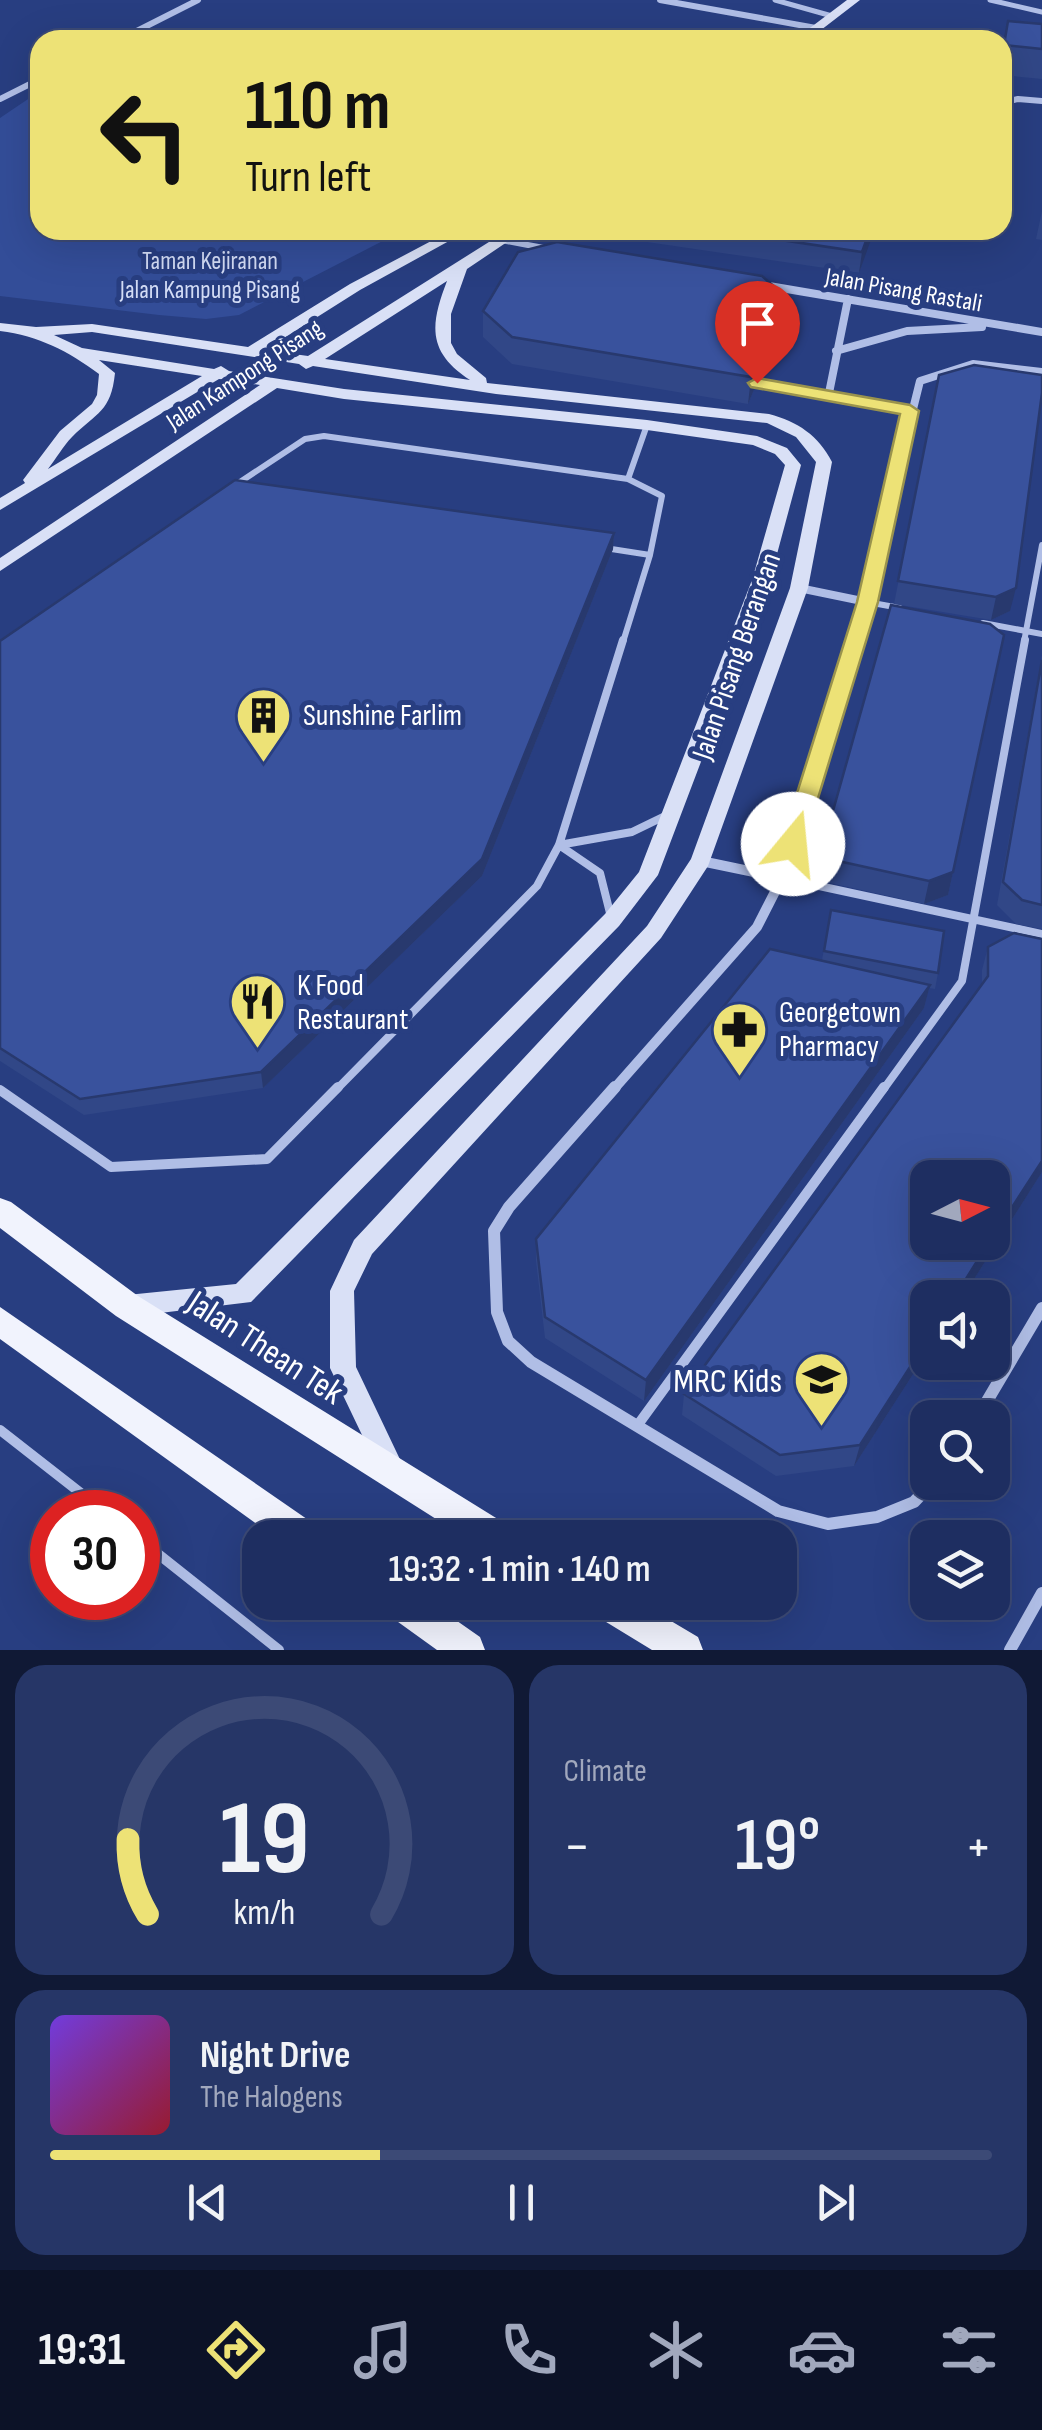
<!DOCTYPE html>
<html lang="en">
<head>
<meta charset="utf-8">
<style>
  :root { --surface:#1e2e61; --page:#263667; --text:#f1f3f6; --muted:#a1a8bd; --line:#3c4a76; --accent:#ede276 }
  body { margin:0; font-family:"Sofia Sans Condensed",sans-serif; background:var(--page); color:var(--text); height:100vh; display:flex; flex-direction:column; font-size:38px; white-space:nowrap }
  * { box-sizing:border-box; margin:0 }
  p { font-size:32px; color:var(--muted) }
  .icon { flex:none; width:55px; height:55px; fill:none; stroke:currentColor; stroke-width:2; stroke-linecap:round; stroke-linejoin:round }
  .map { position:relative; height:1650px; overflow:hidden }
  .side { display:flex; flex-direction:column; gap:15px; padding:15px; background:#101935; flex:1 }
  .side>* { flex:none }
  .guide { position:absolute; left:30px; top:30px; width:982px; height:210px; border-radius:30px; box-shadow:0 10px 40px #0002,0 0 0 2px var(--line); background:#ede276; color:#111; overflow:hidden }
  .needle { width:65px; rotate:84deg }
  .fabs { position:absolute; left:910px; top:1160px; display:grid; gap:20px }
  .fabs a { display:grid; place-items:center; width:100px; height:100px; border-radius:20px; background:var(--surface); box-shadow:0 10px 40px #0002,0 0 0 2px var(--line); font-size:50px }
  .speed { position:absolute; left:30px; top:1490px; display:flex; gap:20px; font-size:50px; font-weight:700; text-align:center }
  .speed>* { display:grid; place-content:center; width:130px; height:130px; border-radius:50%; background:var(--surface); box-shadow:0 10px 40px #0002,0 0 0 2px var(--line); line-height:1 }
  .speed .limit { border:15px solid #d22; background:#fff; color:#111 }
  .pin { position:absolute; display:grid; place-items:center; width:85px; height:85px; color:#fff; margin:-102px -42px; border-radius:50% 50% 50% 0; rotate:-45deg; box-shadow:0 0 10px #0007 }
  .pin .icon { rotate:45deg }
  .me { position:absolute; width:110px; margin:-55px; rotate:17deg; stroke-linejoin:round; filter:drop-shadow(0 0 8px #0008) }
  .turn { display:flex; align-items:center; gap:35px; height:210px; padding:0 50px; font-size:45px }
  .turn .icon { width:130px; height:130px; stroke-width:2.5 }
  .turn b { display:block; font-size:70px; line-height:85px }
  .big { font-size:75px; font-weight:600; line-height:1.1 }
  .side .tile { flex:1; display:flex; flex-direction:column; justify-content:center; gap:15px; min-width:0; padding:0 35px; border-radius:30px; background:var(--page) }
  .side .dial { align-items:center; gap:0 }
  .dial svg { height:260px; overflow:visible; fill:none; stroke:var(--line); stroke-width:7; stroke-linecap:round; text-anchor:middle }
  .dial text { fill:var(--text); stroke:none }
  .song { display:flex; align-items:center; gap:30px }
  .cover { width:120px; height:120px; border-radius:15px; background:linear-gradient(135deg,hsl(260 70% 55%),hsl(350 70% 35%)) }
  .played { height:10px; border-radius:5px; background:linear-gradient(90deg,var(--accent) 35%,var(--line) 35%) }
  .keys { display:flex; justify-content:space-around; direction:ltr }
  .heat { display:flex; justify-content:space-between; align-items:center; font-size:55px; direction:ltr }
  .side .tiles { flex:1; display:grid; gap:15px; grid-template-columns:1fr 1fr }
  .tile:last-child { grid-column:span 2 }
  .trip { position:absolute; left:242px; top:1520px; width:555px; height:100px; border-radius:30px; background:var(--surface); box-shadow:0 10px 40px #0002,0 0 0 2px var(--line); font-weight:600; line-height:100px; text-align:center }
  .tabs { display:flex; height:160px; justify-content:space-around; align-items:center; background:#0c1227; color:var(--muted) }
  .tabs .icon { width:70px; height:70px }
  .tabs .on { color:var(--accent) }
  .tabs b { font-size:45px; color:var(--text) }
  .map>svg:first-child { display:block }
</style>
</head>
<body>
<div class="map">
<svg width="1042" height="1650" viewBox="0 0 1042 1650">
  <rect width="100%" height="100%" fill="#283e81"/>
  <!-- green -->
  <path fill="#334d98" d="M37,93L40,230H404L239,315L206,319L159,315L0,296V118Z"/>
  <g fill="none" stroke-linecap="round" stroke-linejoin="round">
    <!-- lane-far3 -->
    <path stroke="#b0bee6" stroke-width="5" d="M775,0L832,16
      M990,0L1042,12"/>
    <!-- lane-far2 -->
    <path stroke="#b0bee6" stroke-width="6" d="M757,383L829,393
      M628,479L647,425
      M237,484L305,439L324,436L628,479L662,496L650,555L623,642
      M605,548L650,555
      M867,602L900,608
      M983,623L1042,634
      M1024,642L1042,545"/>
    <!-- lane-far1 -->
    <path stroke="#b0bee6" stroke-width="8" d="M559,845L632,832L665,816
      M559,845L600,873L611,917
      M782,878L1042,934
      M336,1090L537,886L559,845L623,640
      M883,1090L962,981L1025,640"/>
    <!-- lane -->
    <path stroke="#b0bee6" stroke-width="10" d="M0,1090L111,1167L267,1159L338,1087
      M637,1426L884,1087
      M0,1430L105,1512
      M138,1538L279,1650"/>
    <!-- street-far3 -->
    <path stroke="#b0bee6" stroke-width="6" d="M660,0L816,28
      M119,40L198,0
      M0,99L40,79
      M1002,103L1018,99L1042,101
      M501,240L549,249"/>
    <!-- street-far2 -->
    <path stroke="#b0bee6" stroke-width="8" d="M763,285L1042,332
      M848,299L829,393L842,400L910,411
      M836,351L907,331L982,327
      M799,588L867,602
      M855,642L920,381L973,364L1042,372"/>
    <!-- street-far1 -->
    <path stroke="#b0bee6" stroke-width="10" d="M701,861L782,878
      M613,1090L757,927L782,878L855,640"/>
    <!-- street -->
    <path stroke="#b0bee6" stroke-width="12" d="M615,1087L509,1207L494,1231L497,1312L508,1341L531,1362L778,1511L828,1524L877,1517L914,1502L933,1482
      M977,1418L1042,1308
      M1010,1650L1042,1593"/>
    <!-- secondary -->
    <path fill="#d9e0f6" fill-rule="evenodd" d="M847,0H860L808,40H794Z
      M452,230H469L360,290L265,350L308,356L508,230H525L467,269L451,314V343L457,354L486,378L487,383L769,414C798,422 818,435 832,462L808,588L708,866L661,938L372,1254L354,1291L356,1367L406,1472L402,1481L393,1485L384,1481L330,1368V1291L354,1240L647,926L691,859L790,588L816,462L796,437L767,423L496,394L313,366L306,369L299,364L92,332L54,335L82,348L214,369L221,366L229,371L344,389L647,420L757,436L787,448L801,465L770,580L658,875L619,926L251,1302L127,1317L118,1314L115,1306L118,1298L127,1295L236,1284L605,914L639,872L752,580L785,465L775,454L753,445L647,430L344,399L277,388L0,571V558L260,385L219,379L0,510V498L25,483L23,480L60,431L92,404L97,395L99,374C68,351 39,336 0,331V323L36,327L92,324L248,347L350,284ZM447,281C430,325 427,352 470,380L325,359ZM99,360L202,376L48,469C56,459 63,446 72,437C97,412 111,412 115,373Z"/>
    <!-- primary -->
    <path fill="#f1f3fd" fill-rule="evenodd" d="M0,1198L11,1202L138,1296L509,1526L514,1538H466L116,1316L0,1228Z
      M0,1307L317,1526L322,1538H276L0,1339Z
      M382,1602H430L480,1637L485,1650H437L387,1614Z
      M588,1602H639L698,1637L703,1650H652L593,1614Z"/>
  </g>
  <!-- wall -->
  <path fill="#314787" d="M1008,21L1042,24V79L1002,75V54Z
    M1042,211V240L1036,239Z
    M648,230H873L859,273L647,242Z
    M785,296L782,322L748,404L512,364L483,337V311Z
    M939,375L1010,611L991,620L894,604Z
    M614,533L613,549L482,876L263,1088L84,1115L0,1061V641Z
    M1004,635L948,895L924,904L817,880L820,857Z
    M1042,655V929L1016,924L997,905Z
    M831,910L938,973L935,989L929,988L924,1008L644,1401L545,1338L536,1261V1239L822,960Z
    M1042,939V1172L962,1298H928V1351L854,1466L776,1476L682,1415L684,1394L982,984V970L988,947Z"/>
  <!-- shaded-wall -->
  <path fill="#28396e" d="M870,230H873L872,237L859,273L862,252Z
    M785,296L782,322L748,404L751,377Z
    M614,533L613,549L482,876L263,1088L261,1072Z
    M1016,588L1010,611L991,620L996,597Z
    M953,872L948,895L924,904L929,881Z
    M930,985L924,1008L644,1401L646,1380Z
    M1042,1161V1172L962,1298H954L989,1242H992V1238Z
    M928,1339V1351L854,1466L860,1445Z"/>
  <!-- building -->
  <path fill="#39529d" stroke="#28396e" stroke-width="2.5" d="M1008,21L1042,24V49L1004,45Z
    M714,230H870L862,252Z
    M557,242L762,276L785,296L751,377L512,337L483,311L518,252Z
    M974,365L1042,375V393L1016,588L996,597L898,581L939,375Z
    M235,480L614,533L482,859L261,1072L80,1099L0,1048V641Z
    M891,605L990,624L1004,635L953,872L929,881L820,857Z
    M1042,660V905L1022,900L1003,882Z
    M831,910L944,931L938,973L824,951Z
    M1014,933L1042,939V1161L992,1238V1178H928V1242H989L954,1298H928V1339L860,1445L780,1455L684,1394L988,976V947Z
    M770,949L930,985L646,1380L545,1317L536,1239Z"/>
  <!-- route -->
  <path fill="#ede276" stroke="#9a934d" stroke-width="2.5" d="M757,378L910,405L919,411L878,602L804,844L793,852L781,844L857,602L900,414L751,387L748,383Z"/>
  <!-- icons -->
  <defs>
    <symbol id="building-pin" viewBox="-11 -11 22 30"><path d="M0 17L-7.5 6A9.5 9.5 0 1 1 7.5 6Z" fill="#ede276" stroke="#283e81"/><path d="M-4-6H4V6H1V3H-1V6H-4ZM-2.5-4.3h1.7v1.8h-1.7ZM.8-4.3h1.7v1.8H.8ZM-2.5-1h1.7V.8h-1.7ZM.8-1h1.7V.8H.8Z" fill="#111"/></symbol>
    <symbol id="restaurant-pin" viewBox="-11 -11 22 30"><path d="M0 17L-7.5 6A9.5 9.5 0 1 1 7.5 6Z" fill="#ede276" stroke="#283e81"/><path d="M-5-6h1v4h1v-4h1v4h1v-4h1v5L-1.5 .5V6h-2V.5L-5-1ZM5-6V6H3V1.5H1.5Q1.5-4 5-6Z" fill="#111"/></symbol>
    <symbol id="pharmacy-pin" viewBox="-11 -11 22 30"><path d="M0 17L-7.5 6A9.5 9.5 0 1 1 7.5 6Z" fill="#ede276" stroke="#283e81"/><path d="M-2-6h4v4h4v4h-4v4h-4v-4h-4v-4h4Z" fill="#111"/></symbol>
    <symbol id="school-pin" viewBox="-11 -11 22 30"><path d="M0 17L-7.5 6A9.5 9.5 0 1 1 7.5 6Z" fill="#ede276" stroke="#283e81"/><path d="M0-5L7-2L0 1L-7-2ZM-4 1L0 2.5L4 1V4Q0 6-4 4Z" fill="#111"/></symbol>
  </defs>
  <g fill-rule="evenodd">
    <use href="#building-pin" x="232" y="684" width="63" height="86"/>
    <use href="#restaurant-pin" x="226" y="970" width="63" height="86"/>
    <use href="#pharmacy-pin" x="708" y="998" width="63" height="86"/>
    <use href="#school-pin" x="790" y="1348" width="63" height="86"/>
  </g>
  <g text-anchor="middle" stroke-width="10" stroke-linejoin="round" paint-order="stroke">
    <!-- far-park labels -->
    <g font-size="25" fill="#d3dcf5" stroke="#283e81">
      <text x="210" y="269">Taman Kejiranan<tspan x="210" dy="29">Jalan Kampung Pisang</tspan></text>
    </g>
    <!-- far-street labels -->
    <g font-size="25" fill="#fff" stroke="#283e81">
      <text transform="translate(904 289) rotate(10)" y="9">Jalan Pisang Rastali</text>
      <text transform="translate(244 374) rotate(-33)" y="9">Jalan Kampong Pisang</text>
    </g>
    <!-- street labels -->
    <g font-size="30" fill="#fff" stroke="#283e81">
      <text transform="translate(736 656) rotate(-71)" y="10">Jalan Pisang Berangan</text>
    </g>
    <!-- poi labels -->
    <g font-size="30" fill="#fff" stroke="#283e81" text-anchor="start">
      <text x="303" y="725">Sunshine Farlim</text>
      <text x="297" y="995">K Food<tspan x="297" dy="34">Restaurant</tspan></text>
      <text x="779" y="1022">Georgetown<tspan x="779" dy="34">Pharmacy</tspan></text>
    </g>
    <!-- near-street labels -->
    <g font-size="35" fill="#fff" stroke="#283e81">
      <text transform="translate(266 1347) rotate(33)" y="12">Jalan Thean Tek</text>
    </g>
    <!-- near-poi labels -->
    <g font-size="35" fill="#fff" stroke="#283e81" text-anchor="end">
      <text x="782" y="1392">MRC Kids</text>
    </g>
  </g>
</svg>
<div class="fabs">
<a><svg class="needle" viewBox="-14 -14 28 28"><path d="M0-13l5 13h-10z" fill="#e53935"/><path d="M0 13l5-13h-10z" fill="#a1a8bd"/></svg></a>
<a><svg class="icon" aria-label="sound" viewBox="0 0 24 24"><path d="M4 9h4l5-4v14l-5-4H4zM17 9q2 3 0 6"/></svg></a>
<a><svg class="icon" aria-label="search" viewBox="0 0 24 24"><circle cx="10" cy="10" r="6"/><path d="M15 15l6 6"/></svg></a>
<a><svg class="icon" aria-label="layers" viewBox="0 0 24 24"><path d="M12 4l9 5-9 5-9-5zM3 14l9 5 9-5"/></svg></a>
</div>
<div class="speed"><div class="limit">30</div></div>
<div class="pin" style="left:757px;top:383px;background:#d93025"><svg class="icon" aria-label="arrive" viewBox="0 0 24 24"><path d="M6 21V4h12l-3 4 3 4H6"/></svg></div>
<svg class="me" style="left:793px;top:844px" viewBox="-20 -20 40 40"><circle r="19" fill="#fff"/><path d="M0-13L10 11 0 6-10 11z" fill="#ede276"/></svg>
<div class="trip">19:32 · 1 min · 140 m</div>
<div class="guide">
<div class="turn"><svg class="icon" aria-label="left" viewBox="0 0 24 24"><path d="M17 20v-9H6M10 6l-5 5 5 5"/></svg><div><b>110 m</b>Turn left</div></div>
</div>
</div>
<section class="side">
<div class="tiles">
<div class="tile dial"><svg viewBox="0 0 100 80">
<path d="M14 69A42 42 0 1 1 86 69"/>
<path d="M14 69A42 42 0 0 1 8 46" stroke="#ede276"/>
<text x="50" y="56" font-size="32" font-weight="700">19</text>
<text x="50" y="72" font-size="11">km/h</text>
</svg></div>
<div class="tile"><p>Climate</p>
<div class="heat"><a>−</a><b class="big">19°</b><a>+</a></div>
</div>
<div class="tile">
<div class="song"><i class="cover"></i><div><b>Night Drive</b><p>The Halogens</p></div></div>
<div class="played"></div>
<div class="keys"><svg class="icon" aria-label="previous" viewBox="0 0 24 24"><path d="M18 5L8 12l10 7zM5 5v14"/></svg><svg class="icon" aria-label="pause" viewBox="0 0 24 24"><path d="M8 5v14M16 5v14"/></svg><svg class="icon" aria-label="next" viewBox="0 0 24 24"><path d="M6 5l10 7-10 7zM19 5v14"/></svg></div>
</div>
</div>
</section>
<nav class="tabs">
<b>19:31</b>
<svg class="icon on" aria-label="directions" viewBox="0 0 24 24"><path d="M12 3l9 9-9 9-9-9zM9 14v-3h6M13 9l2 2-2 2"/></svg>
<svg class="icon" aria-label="music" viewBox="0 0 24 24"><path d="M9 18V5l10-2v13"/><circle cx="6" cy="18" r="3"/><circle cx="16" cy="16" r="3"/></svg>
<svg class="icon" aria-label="phone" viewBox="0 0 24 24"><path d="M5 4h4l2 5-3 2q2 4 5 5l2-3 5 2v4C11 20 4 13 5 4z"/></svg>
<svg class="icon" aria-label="climate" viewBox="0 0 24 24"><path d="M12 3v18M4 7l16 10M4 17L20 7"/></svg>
<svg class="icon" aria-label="car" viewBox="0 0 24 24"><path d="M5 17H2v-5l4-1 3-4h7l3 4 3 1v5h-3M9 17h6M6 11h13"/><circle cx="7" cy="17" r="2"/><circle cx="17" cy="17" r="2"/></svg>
<svg class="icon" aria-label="filters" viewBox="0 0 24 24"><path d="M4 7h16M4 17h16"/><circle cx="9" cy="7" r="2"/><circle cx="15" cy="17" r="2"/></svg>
</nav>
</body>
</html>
